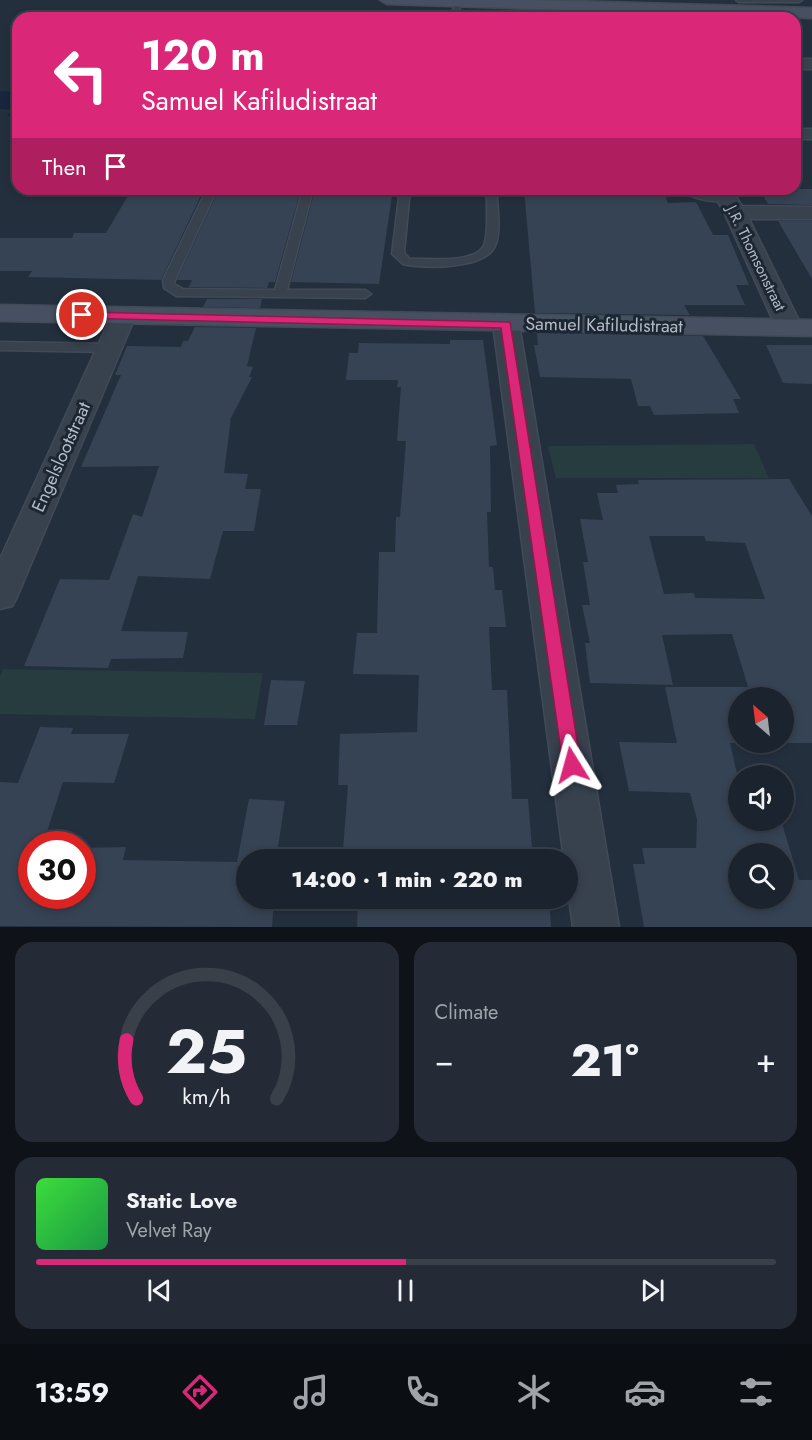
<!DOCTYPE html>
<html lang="en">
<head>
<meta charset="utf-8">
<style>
  :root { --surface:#1b232e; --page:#242b36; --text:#f1f3f6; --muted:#a0a4aa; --line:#39404a; --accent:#db2777 }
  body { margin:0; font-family:Jost,sans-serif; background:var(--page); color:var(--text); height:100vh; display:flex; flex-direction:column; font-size:22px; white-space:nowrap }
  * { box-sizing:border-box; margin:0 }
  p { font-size:20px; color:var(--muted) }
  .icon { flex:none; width:33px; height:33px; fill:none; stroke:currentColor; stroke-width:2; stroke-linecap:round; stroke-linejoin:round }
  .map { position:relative; height:927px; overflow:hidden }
  .drawer { display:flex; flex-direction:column; gap:15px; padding:15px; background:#0f1319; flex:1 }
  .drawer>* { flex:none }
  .hud { position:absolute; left:12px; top:12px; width:789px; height:183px; border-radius:18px; box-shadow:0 3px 9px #0003,0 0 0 2px var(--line); background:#db2777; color:#fff; overflow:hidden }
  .needle { width:39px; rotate:332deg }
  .controls { position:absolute; left:728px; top:687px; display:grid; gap:12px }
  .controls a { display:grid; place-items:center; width:66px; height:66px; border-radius:50%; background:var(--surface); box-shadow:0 3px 9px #0003,0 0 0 2px var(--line); font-size:30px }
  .speed { position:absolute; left:18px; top:831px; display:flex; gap:12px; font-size:30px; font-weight:700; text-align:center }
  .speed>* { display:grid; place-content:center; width:78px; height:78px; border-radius:50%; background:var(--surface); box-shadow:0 3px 9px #0003,0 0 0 2px var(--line); line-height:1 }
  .speed .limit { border:9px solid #d22; background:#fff; color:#111 }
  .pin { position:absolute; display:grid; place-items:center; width:51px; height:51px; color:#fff; margin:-26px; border:3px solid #fff; border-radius:50%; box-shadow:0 2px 6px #0007 }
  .me { position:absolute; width:66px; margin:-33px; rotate:352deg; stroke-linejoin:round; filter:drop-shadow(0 0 4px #0008) }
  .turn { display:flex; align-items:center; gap:21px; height:126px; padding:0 30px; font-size:27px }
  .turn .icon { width:78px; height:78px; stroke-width:2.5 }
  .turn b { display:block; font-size:42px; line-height:51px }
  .then { display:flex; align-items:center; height:57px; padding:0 30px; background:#0003; gap:12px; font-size:22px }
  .big { font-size:45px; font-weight:800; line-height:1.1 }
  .drawer .card { flex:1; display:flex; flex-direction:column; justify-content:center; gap:9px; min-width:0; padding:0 21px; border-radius:18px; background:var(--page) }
  .drawer .dial { align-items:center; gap:0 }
  .dial svg { height:156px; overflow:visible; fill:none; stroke:var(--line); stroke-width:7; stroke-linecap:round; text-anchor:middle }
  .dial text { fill:var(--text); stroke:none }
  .song { display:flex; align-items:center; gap:18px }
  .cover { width:72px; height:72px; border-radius:9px; background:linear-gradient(135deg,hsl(120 70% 55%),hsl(140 70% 35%)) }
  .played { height:6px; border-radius:3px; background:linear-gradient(90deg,var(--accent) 50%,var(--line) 50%) }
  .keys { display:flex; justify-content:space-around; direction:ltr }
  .heat { display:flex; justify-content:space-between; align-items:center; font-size:33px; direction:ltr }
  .drawer .tiles { flex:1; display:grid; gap:15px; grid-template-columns:1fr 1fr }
  .card:last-child { grid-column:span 2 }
  .trip { position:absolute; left:236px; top:849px; width:342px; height:60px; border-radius:30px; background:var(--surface); box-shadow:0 3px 9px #0003,0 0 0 2px var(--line); font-weight:800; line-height:60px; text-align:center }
  .tabs { display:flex; height:96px; justify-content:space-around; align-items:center; background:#0b0e12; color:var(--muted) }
  .tabs .icon { width:42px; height:42px }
  .tabs .on { color:var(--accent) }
  .tabs b { font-size:27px; color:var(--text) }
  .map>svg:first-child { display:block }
</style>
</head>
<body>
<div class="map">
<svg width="812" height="927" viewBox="0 0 812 927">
  <rect width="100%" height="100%" fill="#242f3e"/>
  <!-- green -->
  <path fill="#263c3f" d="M754,444L769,478H556L548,446Z
    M3,669L263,673L255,719L0,714V676Z"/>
  <!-- water -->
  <path fill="#17263c" d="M0,91L18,92V116H7L12,110L0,109Z"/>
  <!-- building -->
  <path fill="#364354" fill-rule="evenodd" d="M132,189H204L161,280L28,277L32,271H0V238H72L74,233H106Z
    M219,189H301L275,282H269L267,288L189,287L192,280H177Z
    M315,189H393L379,284L291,282Z
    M524,189H663L668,203L696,202L713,235H728L749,285H736L745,305H684L690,315L535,313Z
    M759,189H812V205L768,204Z
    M778,221H812V279Z
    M207,299H262L260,308L203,307Z
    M195,327L256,328L247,366L253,367L249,377H252L231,418L224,473L248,474L245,489H261L254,531H223L210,579L138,576L121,631L188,632L183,658L111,659L108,668L24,666L60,579L109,580L133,514L142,517L159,466L81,467L121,375H115L127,346L181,347L183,341H188Z
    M537,333L703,336L741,399H733L739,413L654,415L650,406H638L631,379L540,377L534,345H538Z
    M450,340H483L497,445L490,446L491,512H487L489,567H493L495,590H502L506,627H489L492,690H507L512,799H528L533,860H361V851L343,850L348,785H338L340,734L417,732L419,675L353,674L357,633H377L379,552H395L396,517H400L406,441H397L401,387H397L398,380H346L349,353H358L359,343L450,344Z
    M766,345H812V384L783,383Z
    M789,479L812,516V743H730L738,778V820H781L799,880H812V927H644L633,864H645L642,848H696L697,819L690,793L629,791L619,742L677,743L665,687H748L732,634L662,635L673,685L590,683L585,643H590L582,605H590L583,562H588L580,519L603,520L597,493H618L616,485L639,484L638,480ZM649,536H704L706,541L745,543L765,599L695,598L694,593L664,594ZM738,698H783V742H738ZM738,854H783V898H738Z
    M271,680L305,681L297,725H264Z
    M40,727L73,728L71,734H129L114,783L63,782L43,844H32V896H82V848L126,847L123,860L237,862L249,799L285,801L276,860H246V898H274L272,927L0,926V782L18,783Z
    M358,898H549L551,927H357Z"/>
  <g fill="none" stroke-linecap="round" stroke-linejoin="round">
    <defs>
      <path id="lane" d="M736,0H802L799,2H739Z
        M453,1H457L460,8L457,18H449L454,8Z
        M302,13L343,14L353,18H288Z
        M207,189H217L175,280L174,284L183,289L275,290L303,189H313L287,290H365L371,294L365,298L176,296L164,288L163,280Z
        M400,189H410L404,253L410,259C428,258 480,265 485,242C489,225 486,206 487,189H497C496,205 502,230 495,246C485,269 425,269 403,264L392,254Z
        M680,189L726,194L731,197C719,206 691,199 680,189Z
        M0,342L109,344L115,348L109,352L0,350Z"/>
      <path id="street" d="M633,4L638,5L645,18H631L626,8Z
        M795,59H812V69H795Z
        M795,129H812V139H795Z
        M711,189H731L742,206L812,207V219H749L802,327L798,332L789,335L780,332L776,327L724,212Z
        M123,310L132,312L135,317L17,597L12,606L0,609V559L111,317L114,312Z
        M506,316L515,319L519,324L619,927H573L567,883V860H564L493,324L497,319Z"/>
      <path id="secondary" d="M380,0H535L812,8V18L387,4Z
        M0,305L812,320V336L0,321Z"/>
    </defs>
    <!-- lane casing -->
    <use href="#lane" stroke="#414a57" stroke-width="3"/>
    <!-- street casing -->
    <use href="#street" stroke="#414a57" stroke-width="3"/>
    <!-- secondary casing -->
    <use href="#secondary" stroke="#414a57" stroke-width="3"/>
    <!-- lane -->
    <use href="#lane" fill="#38414e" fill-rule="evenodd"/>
    <!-- street -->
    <use href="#street" fill="#38414e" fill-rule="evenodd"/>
    <!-- secondary -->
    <use href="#secondary" fill="#465061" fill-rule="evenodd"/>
  </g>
  <!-- route -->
  <path fill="#db2777" stroke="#8e194d" stroke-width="1.5" d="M82,312L510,322L581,765L578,770L572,772L565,770L563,765L501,328L78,318V313Z"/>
  <g text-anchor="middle" stroke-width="6" stroke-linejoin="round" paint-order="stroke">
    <!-- far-street labels -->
    <g font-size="15" fill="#b4bcc9" stroke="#1d2633">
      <text transform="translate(756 258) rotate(64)" y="5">J.R. Thomsonstraat</text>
    </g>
    <!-- street labels -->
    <g font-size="18" fill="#b4bcc9" stroke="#1d2633">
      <text transform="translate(604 325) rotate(1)" y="6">Samuel Kafiludistraat</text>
      <text transform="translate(61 457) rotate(-66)" y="6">Engelslootstraat</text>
    </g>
  </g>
</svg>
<div class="controls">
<a><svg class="needle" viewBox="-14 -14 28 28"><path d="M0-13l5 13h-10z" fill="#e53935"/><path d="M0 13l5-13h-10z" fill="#a0a4aa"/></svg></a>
<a><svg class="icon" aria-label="sound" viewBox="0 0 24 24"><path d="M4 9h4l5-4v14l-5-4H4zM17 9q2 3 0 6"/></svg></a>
<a><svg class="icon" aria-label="search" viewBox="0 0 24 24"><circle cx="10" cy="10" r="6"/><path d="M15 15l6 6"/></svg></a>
</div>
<div class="speed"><div class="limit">30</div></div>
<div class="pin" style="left:82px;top:315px;background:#d93025"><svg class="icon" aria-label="arrive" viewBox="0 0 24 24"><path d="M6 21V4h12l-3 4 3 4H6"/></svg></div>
<svg class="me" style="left:572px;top:765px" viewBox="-20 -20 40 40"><path d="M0-17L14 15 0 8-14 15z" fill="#db2777" stroke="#fff" stroke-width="4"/></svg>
<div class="trip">14:00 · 1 min · 220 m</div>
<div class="hud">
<div class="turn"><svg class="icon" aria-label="left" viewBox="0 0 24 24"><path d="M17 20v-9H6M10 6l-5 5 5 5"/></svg><div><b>120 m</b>Samuel Kafiludistraat</div></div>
<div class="then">Then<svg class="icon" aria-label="arrive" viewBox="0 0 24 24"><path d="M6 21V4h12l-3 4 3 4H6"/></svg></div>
</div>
</div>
<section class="drawer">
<div class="tiles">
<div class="card dial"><svg viewBox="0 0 100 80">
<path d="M14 69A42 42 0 1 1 86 69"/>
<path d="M14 69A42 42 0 0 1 9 39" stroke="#db2777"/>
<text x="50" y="56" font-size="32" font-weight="700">25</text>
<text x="50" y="72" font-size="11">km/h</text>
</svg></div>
<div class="card"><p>Climate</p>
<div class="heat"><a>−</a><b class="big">21°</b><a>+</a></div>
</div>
<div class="card">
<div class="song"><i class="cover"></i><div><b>Static Love</b><p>Velvet Ray</p></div></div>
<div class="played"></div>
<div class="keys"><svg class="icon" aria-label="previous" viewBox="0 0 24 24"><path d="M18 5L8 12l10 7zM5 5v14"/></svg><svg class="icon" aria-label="pause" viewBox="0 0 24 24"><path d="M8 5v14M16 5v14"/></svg><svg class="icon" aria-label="next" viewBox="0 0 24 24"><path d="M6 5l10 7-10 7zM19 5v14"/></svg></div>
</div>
</div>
</section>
<nav class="tabs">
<b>13:59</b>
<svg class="icon on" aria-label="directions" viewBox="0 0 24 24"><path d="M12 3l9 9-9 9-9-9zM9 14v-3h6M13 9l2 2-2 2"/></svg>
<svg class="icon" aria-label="music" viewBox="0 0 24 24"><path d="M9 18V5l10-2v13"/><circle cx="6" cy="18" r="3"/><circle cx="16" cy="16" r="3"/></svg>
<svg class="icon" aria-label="phone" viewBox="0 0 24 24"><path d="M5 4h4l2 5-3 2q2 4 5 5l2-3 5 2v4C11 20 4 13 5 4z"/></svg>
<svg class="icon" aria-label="climate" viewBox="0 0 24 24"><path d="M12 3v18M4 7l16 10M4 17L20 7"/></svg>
<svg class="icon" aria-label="car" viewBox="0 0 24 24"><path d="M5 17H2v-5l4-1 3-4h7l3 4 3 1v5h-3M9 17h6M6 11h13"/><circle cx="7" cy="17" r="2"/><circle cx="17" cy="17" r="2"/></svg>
<svg class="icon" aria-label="filters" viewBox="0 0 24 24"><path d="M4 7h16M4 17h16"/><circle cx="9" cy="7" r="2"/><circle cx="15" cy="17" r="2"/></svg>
</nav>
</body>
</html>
